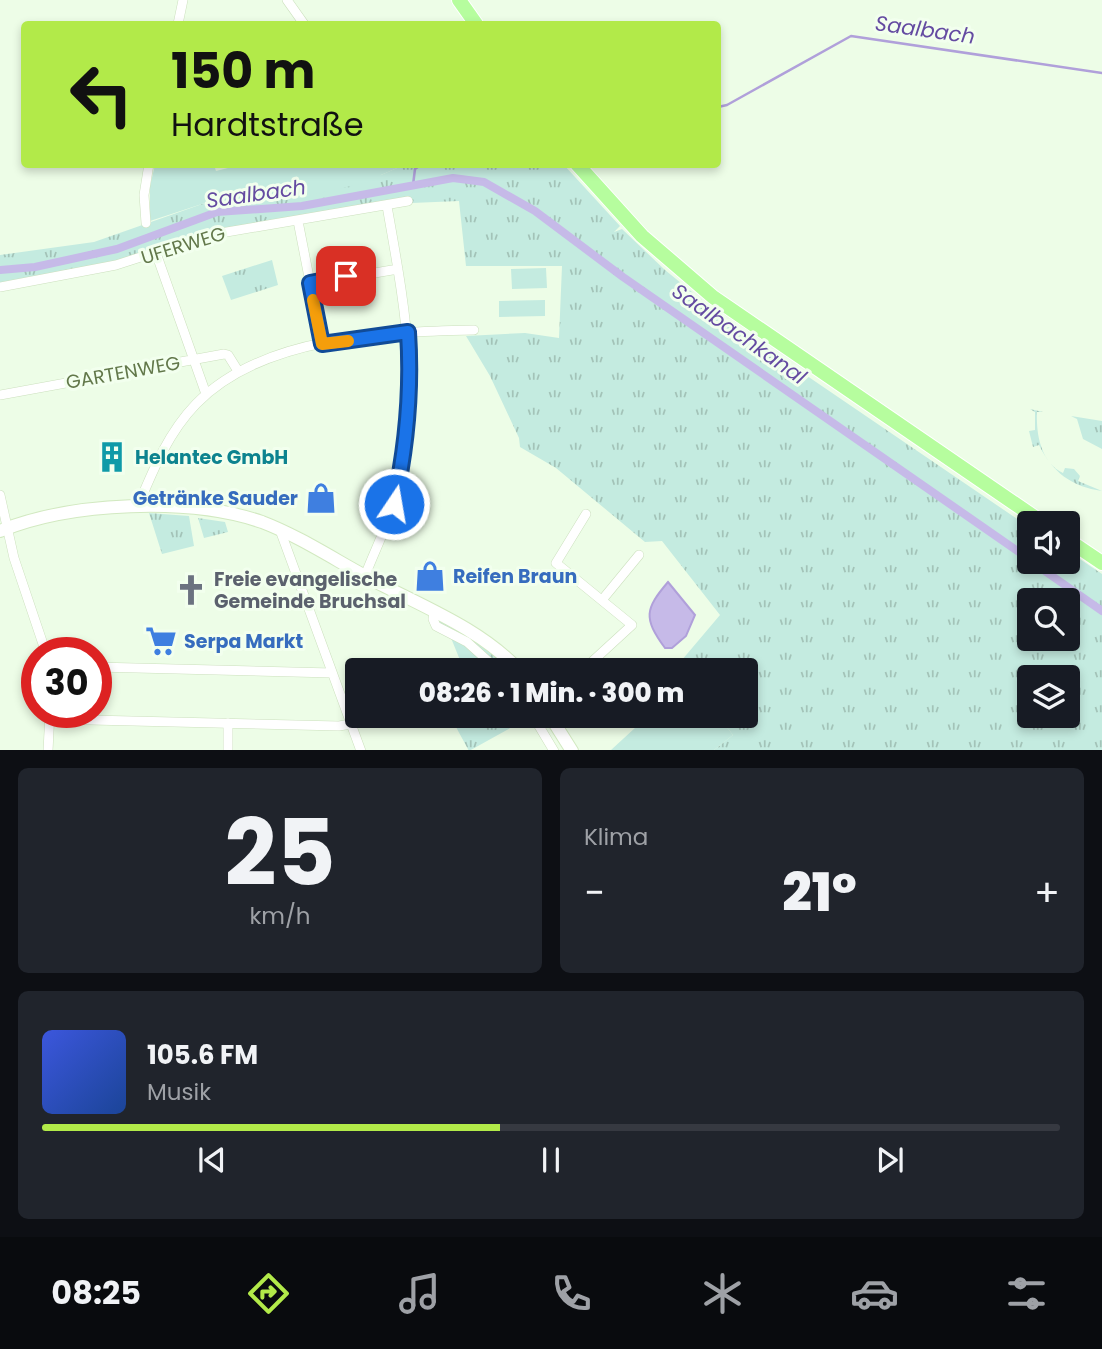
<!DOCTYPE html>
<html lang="de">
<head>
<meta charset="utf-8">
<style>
  :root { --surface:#171b24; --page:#20242c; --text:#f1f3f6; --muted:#9ea1a6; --line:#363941; --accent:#b2ea49 }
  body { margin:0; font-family:Poppins,sans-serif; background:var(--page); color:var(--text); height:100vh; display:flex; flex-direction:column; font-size:26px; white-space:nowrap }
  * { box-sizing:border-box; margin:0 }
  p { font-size:23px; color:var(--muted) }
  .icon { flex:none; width:38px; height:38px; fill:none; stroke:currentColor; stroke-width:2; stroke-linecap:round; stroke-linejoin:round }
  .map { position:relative; height:750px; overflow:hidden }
  .side { display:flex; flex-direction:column; gap:18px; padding:18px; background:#0d0f14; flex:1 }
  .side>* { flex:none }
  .banner { position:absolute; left:21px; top:21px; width:700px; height:147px; border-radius:7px; box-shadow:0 4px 10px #0003; background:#b2ea49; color:#111; overflow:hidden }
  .buttons { position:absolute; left:1017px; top:511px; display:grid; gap:14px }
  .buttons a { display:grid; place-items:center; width:63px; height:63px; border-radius:7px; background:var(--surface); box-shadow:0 4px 10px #0003; font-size:35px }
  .speed { position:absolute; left:21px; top:637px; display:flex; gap:14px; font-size:35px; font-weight:700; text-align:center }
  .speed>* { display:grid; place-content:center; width:91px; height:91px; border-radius:50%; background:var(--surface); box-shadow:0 4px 10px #0003; line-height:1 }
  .speed .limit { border:10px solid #d22; background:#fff; color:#111 }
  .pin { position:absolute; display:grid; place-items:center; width:60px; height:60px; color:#fff; margin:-30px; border-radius:14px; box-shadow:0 4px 10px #0006 }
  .me { position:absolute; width:77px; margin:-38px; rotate:12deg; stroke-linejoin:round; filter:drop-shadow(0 0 5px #0008) }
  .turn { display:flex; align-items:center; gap:24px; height:147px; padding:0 35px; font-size:32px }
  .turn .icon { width:91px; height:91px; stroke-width:2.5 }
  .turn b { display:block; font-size:49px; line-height:60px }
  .big { font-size:52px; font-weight:800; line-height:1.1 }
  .side .card { flex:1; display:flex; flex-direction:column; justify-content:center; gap:10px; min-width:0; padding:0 24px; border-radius:10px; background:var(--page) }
  .side .dial { align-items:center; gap:0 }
  .dial b { font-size:91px; line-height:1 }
  .song { display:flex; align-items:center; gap:21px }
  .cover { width:84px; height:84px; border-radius:10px; background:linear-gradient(135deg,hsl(230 70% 55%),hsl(220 70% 35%)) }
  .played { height:7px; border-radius:4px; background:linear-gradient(90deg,var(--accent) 45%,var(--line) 45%) }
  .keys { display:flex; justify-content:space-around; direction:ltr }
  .heat { display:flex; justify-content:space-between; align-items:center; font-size:38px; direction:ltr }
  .side .tiles { flex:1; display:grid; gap:18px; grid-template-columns:1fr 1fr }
  .card:last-child { grid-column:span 2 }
  .trip { position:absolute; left:345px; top:658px; width:413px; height:70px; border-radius:7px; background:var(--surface); box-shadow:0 4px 10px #0003; font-weight:800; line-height:70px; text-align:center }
  .tab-bar { display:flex; height:112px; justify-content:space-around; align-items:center; background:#090b0e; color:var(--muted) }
  .tab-bar .icon { width:49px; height:49px }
  .tab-bar .on { color:var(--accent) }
  .tab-bar b { font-size:32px; color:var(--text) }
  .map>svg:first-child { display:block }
</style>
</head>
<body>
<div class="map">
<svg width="1102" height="751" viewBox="0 0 1102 751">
  <defs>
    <pattern id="grass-tufts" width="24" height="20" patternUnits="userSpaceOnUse" patternTransform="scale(1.75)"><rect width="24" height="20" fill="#c4ebe0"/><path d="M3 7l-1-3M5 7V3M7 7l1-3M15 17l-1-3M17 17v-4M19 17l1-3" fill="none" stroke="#a3c3b8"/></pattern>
  </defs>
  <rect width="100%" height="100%" fill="#edfde7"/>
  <!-- grass -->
  <path fill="url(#grass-tufts)" fill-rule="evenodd" d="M404,165H564L620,226L614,232L622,229L665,270L735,327L1029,527V562H1068V551L1102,574V750H714L733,735L718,716H746V670H679L676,667L720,615L662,541L645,542L556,468L520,447L519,438L490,376L466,336L525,333L559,338L562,266H466L459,201L388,204L238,226L131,258L0,284V255L94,242L205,203L298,198L381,175ZM1029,600H1068V639H1029ZM1029,677H1068V716H1029Z
    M272,260L278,285L231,300L222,276Z
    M1030,409L1043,412H1037C1036,435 1041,462 1063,473L1065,468L1074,469L1080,476L1078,481L1102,491C1072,487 1052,472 1039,445L1033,447L1029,431L1035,430V412Z
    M1071,416L1102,421V449L1083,439L1077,419Z
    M149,513L189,516L194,546L162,554Z
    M198,518L225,522L228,532L204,538Z
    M434,611L519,670H464L449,633L436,626Z
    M450,716H532L469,751Z"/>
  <!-- garden -->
  <path fill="#c4ebe0" d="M244,164L404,165L381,175L377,180L298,198L205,203L150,221V186L155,165H214L216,171Z
    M546,268L547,288L512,289L511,269Z
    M545,300V316L499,317V301Z
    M648,716H718L733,735L714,750H611Z"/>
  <!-- water -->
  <path fill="#c6bae8" stroke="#b0a0da" stroke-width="2" d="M668,582L695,615L686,636L672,648H665C643,618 645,609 668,582Z"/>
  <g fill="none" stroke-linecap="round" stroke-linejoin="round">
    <!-- stream -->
    <path stroke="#b0a0da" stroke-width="2.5" d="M718,107L727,105L851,36L1102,73
      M413,185L415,169L422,164"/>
    <!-- canal -->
    <path stroke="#c6bae8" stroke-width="8" d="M0,270L35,267L117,249L217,212L302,206L453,178L484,182L535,211L623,277L1029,559
      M1032,562L1102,611"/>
    <defs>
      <path id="minor" d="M287,0L304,24
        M178,24L183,0
        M298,221L322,344
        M146,223L144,195L149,164
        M156,253L206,394
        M363,275L398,269
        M310,283L346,276
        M0,287L116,265L209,235L408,201
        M0,395L224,354L228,355L238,371
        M0,495L14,558L46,653
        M138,506C153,470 168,433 196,404C262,336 384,332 474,330
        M280,530L361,751
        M365,576C374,552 387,527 394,502C423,399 405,308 387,206
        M602,600L639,555
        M434,611L433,619L436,626L467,642L498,670
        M593,662L600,670
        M96,667L332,673
        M583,670L632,625L556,563L586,514
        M533,716L554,751
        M637,716H638
        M50,719L339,726L351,724
        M228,723V751
        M48,751L50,712"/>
      <path id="secondary" d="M0,531C71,502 189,497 262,522C304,538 344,566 384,586C431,610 482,631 519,670
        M550,716L572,751"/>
      <path id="primary" d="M459,0L476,24
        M577,164L642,236L713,297L1043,523
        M1068,540L1102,563"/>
    </defs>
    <!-- minor casing -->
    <use href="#minor" stroke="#cce0be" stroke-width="10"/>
    <!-- secondary casing -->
    <use href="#secondary" stroke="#d2e9c1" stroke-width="14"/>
    <!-- primary casing -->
    <use href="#primary" stroke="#fff" stroke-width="16"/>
    <!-- minor -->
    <use href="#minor" stroke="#fff" stroke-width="9"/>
    <!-- secondary -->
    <use href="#secondary" stroke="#fff" stroke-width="12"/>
    <!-- primary -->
    <use href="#primary" stroke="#b6fd9e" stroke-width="14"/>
  </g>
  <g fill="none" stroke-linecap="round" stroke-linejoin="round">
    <defs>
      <path id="route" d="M346,276L310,283L322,344L408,332C412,392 407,445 394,504"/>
    </defs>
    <!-- route casing -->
    <use href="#route" stroke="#114b97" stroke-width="18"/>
    <!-- route -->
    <use href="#route" stroke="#1a73e8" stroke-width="12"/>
    <!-- slow -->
    <path stroke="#f59e0b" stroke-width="12" d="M313,300L322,344L348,341"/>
  </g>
  <!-- icons -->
  <defs>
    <symbol id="building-bare" viewBox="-9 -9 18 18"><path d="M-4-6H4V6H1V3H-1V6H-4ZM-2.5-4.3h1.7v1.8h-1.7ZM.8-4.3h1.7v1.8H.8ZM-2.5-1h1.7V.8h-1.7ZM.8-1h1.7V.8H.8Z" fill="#0f9aa8" stroke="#f2ffee" stroke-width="2.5" paint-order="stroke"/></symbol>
    <symbol id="shop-bare" viewBox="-9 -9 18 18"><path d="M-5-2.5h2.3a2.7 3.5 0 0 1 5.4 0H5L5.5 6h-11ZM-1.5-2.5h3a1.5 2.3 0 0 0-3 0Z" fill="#3f7fe0" stroke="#f2ffee" stroke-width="2.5" paint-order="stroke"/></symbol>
    <symbol id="church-bare" viewBox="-9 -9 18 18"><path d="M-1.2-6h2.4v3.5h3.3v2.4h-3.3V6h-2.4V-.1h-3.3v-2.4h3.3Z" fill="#6b7280" stroke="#f2ffee" stroke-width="2.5" paint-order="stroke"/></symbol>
    <symbol id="supermarket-bare" viewBox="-9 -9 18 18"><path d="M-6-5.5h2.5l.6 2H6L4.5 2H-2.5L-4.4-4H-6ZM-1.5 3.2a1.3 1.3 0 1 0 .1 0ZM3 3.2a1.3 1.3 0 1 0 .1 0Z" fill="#3f7fe0" stroke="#f2ffee" stroke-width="2.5" paint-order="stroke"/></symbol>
  </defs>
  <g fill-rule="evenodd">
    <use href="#building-bare" x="90" y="435" width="44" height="44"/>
    <use href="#shop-bare" x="299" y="476" width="44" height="44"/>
    <use href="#shop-bare" x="408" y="554" width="44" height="44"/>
    <use href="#church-bare" x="169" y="568" width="44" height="44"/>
    <use href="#supermarket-bare" x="139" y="619" width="44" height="44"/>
  </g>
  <g text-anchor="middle" stroke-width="6" stroke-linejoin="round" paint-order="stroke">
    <!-- street labels -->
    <g font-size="19" fill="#62784a" stroke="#f2ffee">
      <text transform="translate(183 245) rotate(-17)" y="7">UFERWEG</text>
      <text transform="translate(123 372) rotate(-10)" y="7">GARTENWEG</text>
    </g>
    <!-- culture labels -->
    <g font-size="19" font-weight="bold" fill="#0d838f" stroke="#f2ffee" text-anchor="start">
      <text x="135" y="464">Helantec GmbH</text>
    </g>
    <!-- shop labels -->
    <g font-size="19" font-weight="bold" fill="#366cbe" stroke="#f2ffee" text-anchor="start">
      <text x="298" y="505" text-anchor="end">Getränke Sauder</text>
      <text x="453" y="583">Reifen Braun</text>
      <text x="184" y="648">Serpa Markt</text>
    </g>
    <!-- worship labels -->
    <g font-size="19" font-weight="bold" fill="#5b616d" stroke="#f2ffee" text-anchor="start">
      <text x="214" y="586">Freie evangelische<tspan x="214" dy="22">Gemeinde Bruchsal</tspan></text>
    </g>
    <!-- water labels -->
    <g font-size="21" font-style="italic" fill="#644ba1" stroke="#f2ffee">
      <text transform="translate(925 30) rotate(8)" y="7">Saalbach</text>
      <text transform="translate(256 194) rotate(-8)" y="7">Saalbach</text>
      <text transform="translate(739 334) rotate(35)" y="7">Saalbachkanal</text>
    </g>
  </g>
</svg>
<div class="buttons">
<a><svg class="icon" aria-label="sound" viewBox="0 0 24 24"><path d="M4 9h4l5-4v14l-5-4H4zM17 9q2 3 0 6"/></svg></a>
<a><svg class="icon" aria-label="search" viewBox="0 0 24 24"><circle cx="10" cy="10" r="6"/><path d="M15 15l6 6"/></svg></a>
<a><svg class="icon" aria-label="layers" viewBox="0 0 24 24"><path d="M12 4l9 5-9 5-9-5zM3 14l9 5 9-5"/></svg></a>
</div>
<div class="speed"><div class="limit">30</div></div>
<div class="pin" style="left:346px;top:276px;background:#d93025"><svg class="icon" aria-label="arrive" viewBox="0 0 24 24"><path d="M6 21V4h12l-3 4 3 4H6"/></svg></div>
<svg class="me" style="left:394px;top:504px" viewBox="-20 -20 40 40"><circle r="17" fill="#1a73e8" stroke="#fff" stroke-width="3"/><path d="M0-11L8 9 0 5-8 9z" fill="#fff"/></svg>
<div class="trip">08:26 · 1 Min. · 300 m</div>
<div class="banner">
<div class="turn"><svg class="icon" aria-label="left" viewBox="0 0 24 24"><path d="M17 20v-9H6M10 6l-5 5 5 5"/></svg><div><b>150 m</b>Hardtstraße</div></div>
</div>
</div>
<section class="side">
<div class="tiles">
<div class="card dial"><b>25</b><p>km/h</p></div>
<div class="card"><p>Klima</p>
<div class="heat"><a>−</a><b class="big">21°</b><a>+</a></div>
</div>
<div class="card">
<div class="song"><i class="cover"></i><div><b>105.6 FM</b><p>Musik</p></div></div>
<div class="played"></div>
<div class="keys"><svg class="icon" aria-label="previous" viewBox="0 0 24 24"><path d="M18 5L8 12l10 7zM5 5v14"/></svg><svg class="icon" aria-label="pause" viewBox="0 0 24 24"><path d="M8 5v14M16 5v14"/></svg><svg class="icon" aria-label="next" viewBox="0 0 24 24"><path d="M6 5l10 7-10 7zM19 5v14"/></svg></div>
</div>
</div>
</section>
<nav class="tab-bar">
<b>08:25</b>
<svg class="icon on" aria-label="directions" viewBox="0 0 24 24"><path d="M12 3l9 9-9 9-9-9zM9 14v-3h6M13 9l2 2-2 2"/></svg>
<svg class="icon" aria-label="music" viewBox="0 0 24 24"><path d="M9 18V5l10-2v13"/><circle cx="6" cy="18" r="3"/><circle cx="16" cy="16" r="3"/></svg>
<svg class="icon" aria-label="phone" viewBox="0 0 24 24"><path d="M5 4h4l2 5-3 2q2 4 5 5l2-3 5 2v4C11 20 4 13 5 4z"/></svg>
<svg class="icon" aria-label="climate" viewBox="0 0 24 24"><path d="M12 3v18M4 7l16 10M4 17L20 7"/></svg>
<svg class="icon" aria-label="car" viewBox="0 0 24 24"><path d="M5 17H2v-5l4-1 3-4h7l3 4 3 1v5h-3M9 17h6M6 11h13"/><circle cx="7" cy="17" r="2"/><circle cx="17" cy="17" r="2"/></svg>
<svg class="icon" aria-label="filters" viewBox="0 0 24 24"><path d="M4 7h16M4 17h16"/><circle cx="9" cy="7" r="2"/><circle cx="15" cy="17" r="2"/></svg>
</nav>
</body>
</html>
